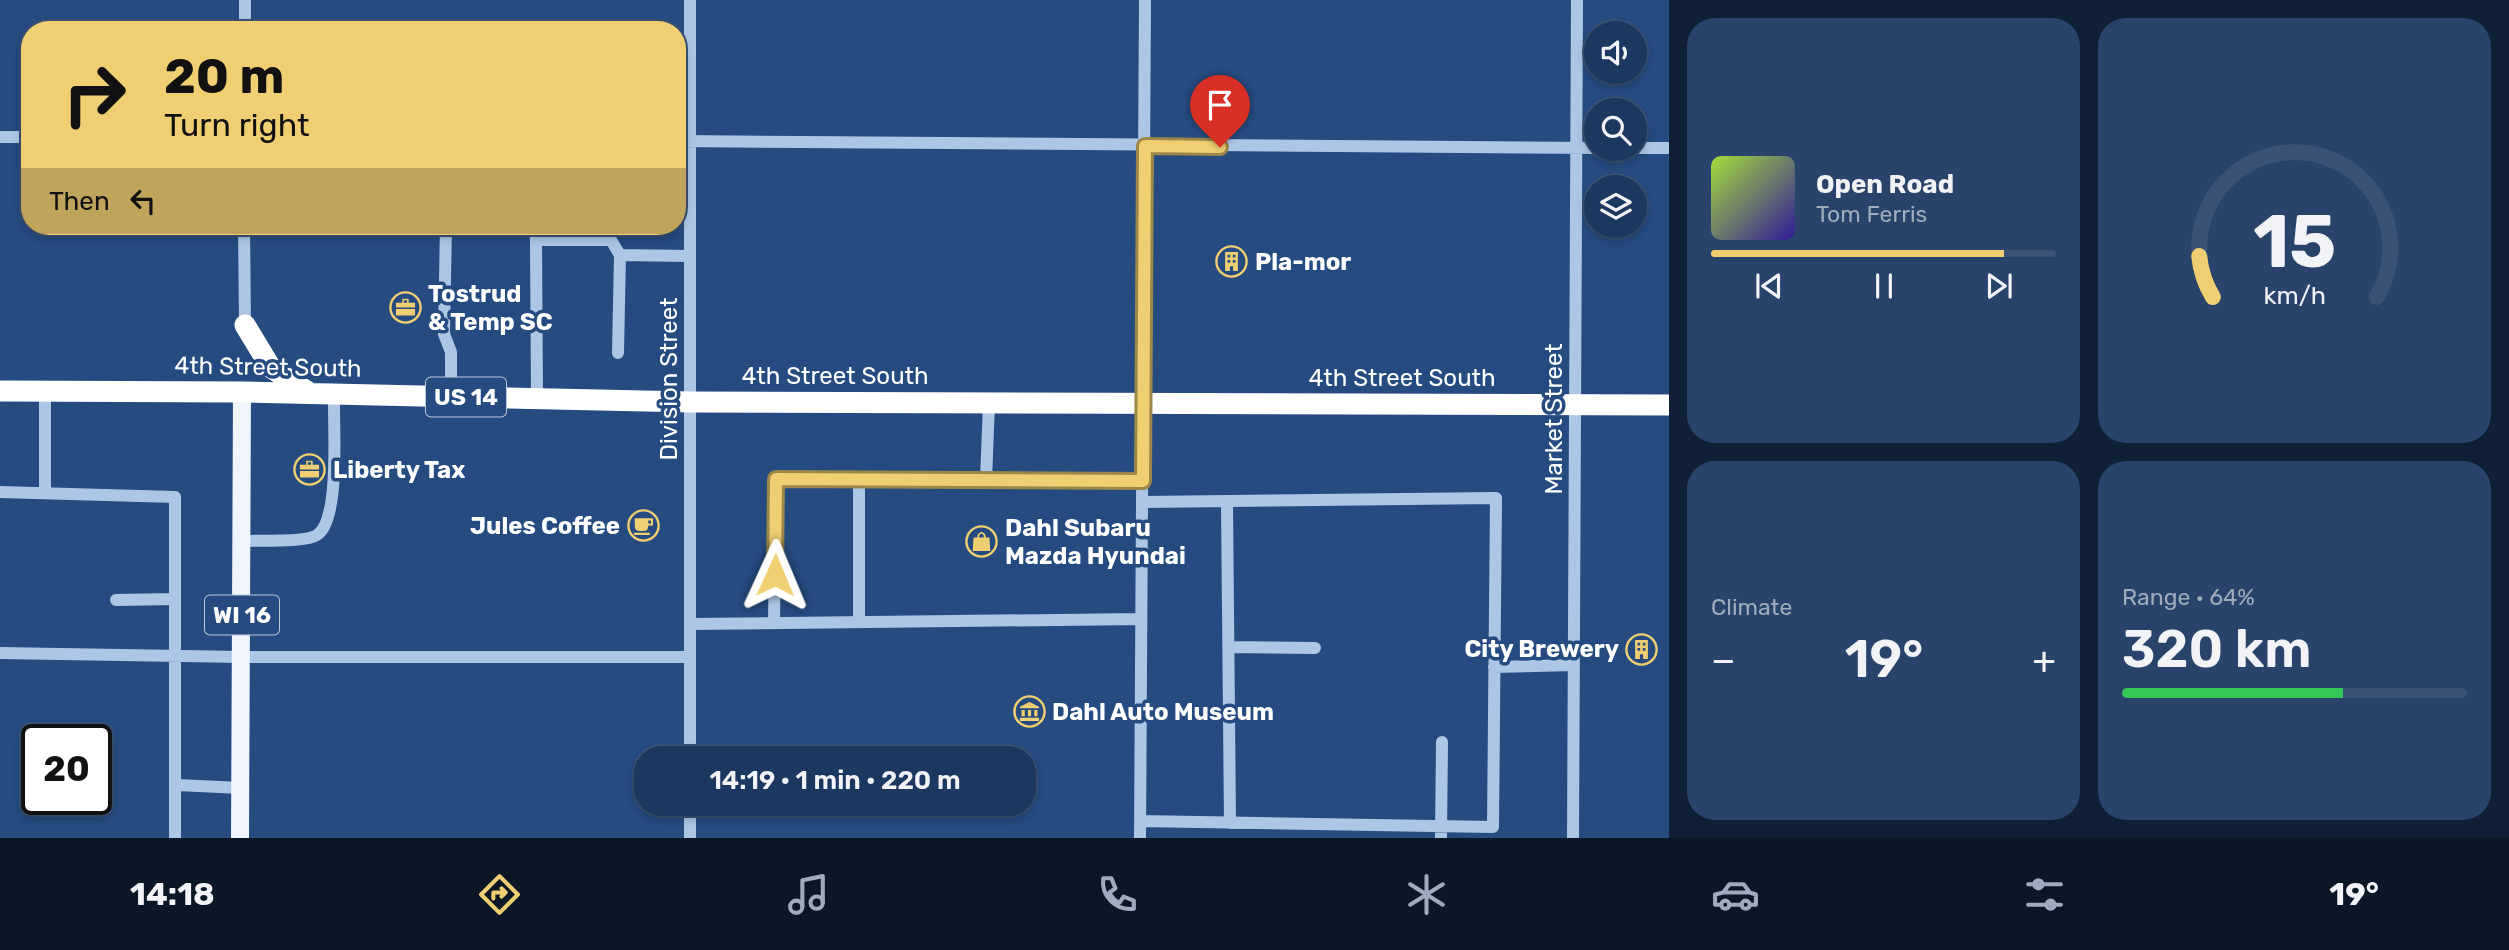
<!DOCTYPE html>
<html lang="en">
<head>
<meta charset="utf-8">
<style>
  :root { --surface:#1c3861; --page:#29436a; --text:#f1f3f6; --muted:#a0acbd; --line:#3a5276; --accent:#efcf72 }
  body { margin:0; font-family:Rubik,sans-serif; background:var(--page); color:var(--text); height:100vh; display:flex; flex-direction:column; font-size:26px; white-space:nowrap }
  * { box-sizing:border-box; margin:0 }
  p { font-size:23px; color:var(--muted) }
  .icon { flex:none; width:38px; height:38px; fill:none; stroke:currentColor; stroke-width:2; stroke-linecap:round; stroke-linejoin:round }
  .map { position:relative; flex:1; overflow:hidden }
  .panel { display:flex; flex-direction:column; gap:18px; padding:18px; background:#0f1f35; width:840px }
  .panel>* { flex:none }
  .top-card { position:absolute; left:21px; top:21px; width:665px; height:214px; border-radius:28px; box-shadow:0 4px 10px #0003,0 0 0 2px var(--line); background:#efcf72; color:#111; overflow:hidden }
  .fabs { position:absolute; left:1584px; top:21px; display:grid; gap:14px }
  .fabs a { display:grid; place-items:center; width:63px; height:63px; border-radius:50%; background:var(--surface); box-shadow:0 4px 10px #0003,0 0 0 2px var(--line); font-size:35px }
  .speed { position:absolute; left:21px; top:724px; display:flex; gap:14px; font-size:35px; font-weight:700; text-align:center }
  .speed>* { display:grid; place-content:center; width:91px; height:91px; border-radius:50%; background:var(--surface); box-shadow:0 4px 10px #0003,0 0 0 2px var(--line); line-height:1 }
  .speed .limit { border:4px solid #111; border-radius:10px; background:#fff; color:#111 }
  .pin { position:absolute; display:grid; place-items:center; width:60px; height:60px; color:#fff; margin:-72px -30px; border-radius:50% 50% 50% 0; rotate:-45deg; box-shadow:0 0 7px #0007 }
  .pin .icon { rotate:45deg }
  .me { position:absolute; width:77px; margin:-38px; rotate:1deg; stroke-linejoin:round; filter:drop-shadow(0 0 5px #0008) }
  .turn { display:flex; align-items:center; gap:24px; height:147px; padding:0 28px; font-size:32px }
  .turn .icon { width:91px; height:91px; stroke-width:2.5 }
  .turn b { display:block; font-size:49px; line-height:60px }
  .then { display:flex; align-items:center; height:66px; padding:0 28px; background:#0003; gap:14px; font-size:26px }
  .big { font-size:52px; font-weight:600; line-height:1.1 }
  .panel .tile { flex:1; display:flex; flex-direction:column; justify-content:center; gap:10px; min-width:0; padding:0 24px; border-radius:28px; background:var(--page) }
  .panel .dial { align-items:center; gap:0 }
  .dial svg { height:182px; overflow:visible; fill:none; stroke:var(--line); stroke-width:7; stroke-linecap:round; text-anchor:middle }
  .dial text { fill:var(--text); stroke:none }
  .song { display:flex; align-items:center; gap:21px }
  .cover { width:84px; height:84px; border-radius:10px; background:linear-gradient(135deg,hsl(80 70% 55%),hsl(250 70% 35%)) }
  .played { height:7px; border-radius:4px; background:linear-gradient(90deg,var(--accent) 85%,var(--line) 85%) }
  .keys { display:flex; justify-content:space-around; direction:ltr }
  .heat { display:flex; justify-content:space-between; align-items:center; font-size:38px; direction:ltr }
  .charge { height:10px; border-radius:5px; background:linear-gradient(90deg,#34c759 64%,var(--line) 0) }
  .panel .tiles { flex:1; display:grid; gap:18px; grid-template-columns:repeat(2,1fr) }
  .trip { position:absolute; left:634px; top:746px; width:402px; height:70px; border-radius:28px; background:var(--surface); box-shadow:0 4px 10px #0003,0 0 0 2px var(--line); font-weight:600; line-height:70px; text-align:center }
  .tabs { display:flex; height:112px; justify-content:space-around; align-items:center; background:#0b1627; color:var(--muted) }
  .tabs .icon { width:49px; height:49px }
  .tabs .current { color:var(--accent) }
  .tabs b { font-size:32px; color:var(--text) }
  main { display:flex; flex:1; min-height:0 }
  .map>svg:first-child { display:block }
</style>
</head>
<body>
<main>
<div class="map">
<svg width="1669" height="838" viewBox="0 0 1669 838">
  <rect width="100%" height="100%" fill="#264b81"/>
  <g fill="none" stroke-linecap="round" stroke-linejoin="round">
    <!-- minor -->
    <path stroke="#aec6e6" stroke-width="12" d="M690,0V758
      M245,30V0
      M0,137H30
      M677,141L1596,148
      M1634,148H1669
      M244,226L245,325
      M446,226L444,334L451,352V397
      M535,226L536,240
      M618,353L620,255L690,256
      M45,391V493
      M537,398L536,240H611L620,255
      M859,479V622
      M986,480L989,403
      M0,492L175,497V838
      M1227,504L1230,823
      M242,541C258,540 306,543 317,535C341,520 333,423 334,394
      M116,600L174,599
      M774,623L776,479L1143,481
      M690,624L1141,619
      M1229,647L1315,648
      M0,653L242,657H690
      M1494,667L1574,665
      M177,785L241,788
      M690,803V838
      M1140,821L1493,827L1496,498L1142,502
      M1140,838L1145,0
      M1441,838L1442,742
      M1573,838L1577,0"/>
    <!-- major -->
    <path stroke="#eff4fd" stroke-width="18" d="M240,838L242,392"/>
    <!-- highway -->
    <path stroke="#fff" stroke-width="21" d="M245,325L271,368L310,393
      M0,391L242,392L690,402L1669,405"/>
  </g>
  <g fill="none" stroke-linecap="round" stroke-linejoin="round">
    <defs>
      <path id="route" d="M775,575L776,479L1143,481L1145,146L1220,147"/>
    </defs>
    <!-- route casing -->
    <use href="#route" stroke="#9b874a" stroke-width="18"/>
    <!-- route -->
    <use href="#route" stroke="#efcf72" stroke-width="12"/>
  </g>
  <!-- icons -->
  <defs>
    <symbol id="building-ring" viewBox="-11 -11 22 22"><circle r="9.5" fill="#264b81" stroke="#efcf72" stroke-width="1.5"/><path d="M-4-6H4V6H1V3H-1V6H-4ZM-2.5-4.3h1.7v1.8h-1.7ZM.8-4.3h1.7v1.8H.8ZM-2.5-1h1.7V.8h-1.7ZM.8-1h1.7V.8H.8Z" fill="#efcf72"/></symbol>
    <symbol id="office-ring" viewBox="-11 -11 22 22"><circle r="9.5" fill="#264b81" stroke="#efcf72" stroke-width="1.5"/><path d="M-6-3h4V-5.5h4V-3h4V5H-6ZM-1-4.5V-3h2v-1.5ZM-6 0V1H6V0Z" fill="#efcf72"/></symbol>
    <symbol id="cafe-ring" viewBox="-11 -11 22 22"><circle r="9.5" fill="#264b81" stroke="#efcf72" stroke-width="1.5"/><path d="M-5.5-4.5H6V0H3Q3 3.5 0 3.5H-2.5Q-5.5 3.5-5.5 0ZM3-3.2v2h1.7v-2ZM-6 4.5H4V6H-6Z" fill="#efcf72"/></symbol>
    <symbol id="shop-ring" viewBox="-11 -11 22 22"><circle r="9.5" fill="#264b81" stroke="#efcf72" stroke-width="1.5"/><path d="M-5-2.5h2.3a2.7 3.5 0 0 1 5.4 0H5L5.5 6h-11ZM-1.5-2.5h3a1.5 2.3 0 0 0-3 0Z" fill="#efcf72"/></symbol>
    <symbol id="museum-ring" viewBox="-11 -11 22 22"><circle r="9.5" fill="#264b81" stroke="#efcf72" stroke-width="1.5"/><path d="M0-6L6-3V-2H-6V-3ZM-5-1h2V3h-2ZM-1-1h2V3h-2ZM3-1h2V3H3ZM-6 4H6V6H-6Z" fill="#efcf72"/></symbol>
  </defs>
  <g fill-rule="evenodd">
    <use href="#building-ring" x="1214" y="244" width="35" height="35"/>
    <use href="#office-ring" x="388" y="290" width="35" height="35"/>
    <use href="#office-ring" x="292" y="452" width="35" height="35"/>
    <use href="#cafe-ring" x="626" y="508" width="35" height="35"/>
    <use href="#shop-ring" x="964" y="524" width="35" height="35"/>
    <use href="#building-ring" x="1624" y="632" width="35" height="35"/>
    <use href="#museum-ring" x="1012" y="694" width="35" height="35"/>
  </g>
  <g text-anchor="middle" stroke-width="7" stroke-linejoin="round" paint-order="stroke">
    <!-- shield labels -->
    <g fill="#264b81" stroke="#bec9d9" stroke-width="2">
      <rect x="426" y="377.5" width="80" height="39" rx="5"/>
      <rect x="205" y="595.5" width="74" height="39" rx="5"/>
    </g>
    <g font-size="23" font-weight="bold" fill="#fff">
      <text x="466" y="405">US 14</text>
      <text x="242" y="623">WI 16</text>
    </g>
    <!-- poi labels -->
    <g font-size="24" font-weight="bold" fill="#fff" stroke="#264b81" text-anchor="start">
      <text x="1255" y="270">Pla-mor</text>
      <text x="428" y="302">Tostrud<tspan x="428" dy="28">&amp; Temp SC</tspan></text>
      <text x="333" y="478">Liberty Tax</text>
      <text x="620" y="534" text-anchor="end">Jules Coffee</text>
      <text x="1005" y="536">Dahl Subaru<tspan x="1005" dy="28">Mazda Hyundai</tspan></text>
      <text x="1619" y="657" text-anchor="end">City Brewery</text>
      <text x="1052" y="720">Dahl Auto Museum</text>
    </g>
    <!-- street labels -->
    <g font-size="24" fill="#fff" stroke="#264b81">
      <text transform="translate(268 367) rotate(1)" y="8">4th Street South</text>
      <text x="835" y="384">4th Street South</text>
      <text x="1402" y="386">4th Street South</text>
      <text transform="translate(669 379) rotate(-90)" y="8">Division Street</text>
      <text transform="translate(1554 419) rotate(-90)" y="8">Market Street</text>
    </g>
  </g>
</svg>
<div class="fabs">
<a><svg class="icon" aria-label="sound" viewBox="0 0 24 24"><path d="M4 9h4l5-4v14l-5-4H4zM17 9q2 3 0 6"/></svg></a>
<a><svg class="icon" aria-label="search" viewBox="0 0 24 24"><circle cx="10" cy="10" r="6"/><path d="M15 15l6 6"/></svg></a>
<a><svg class="icon" aria-label="layers" viewBox="0 0 24 24"><path d="M12 4l9 5-9 5-9-5zM3 14l9 5 9-5"/></svg></a>
</div>
<div class="speed"><div class="limit">20</div></div>
<div class="pin" style="left:1220px;top:147px;background:#d93025"><svg class="icon" aria-label="arrive" viewBox="0 0 24 24"><path d="M6 21V4h12l-3 4 3 4H6"/></svg></div>
<svg class="me" style="left:775px;top:575px" viewBox="-20 -20 40 40"><path d="M0-17L14 15 0 8-14 15z" fill="#efcf72" stroke="#fff" stroke-width="4"/></svg>
<div class="trip">14:19 · 1 min · 220 m</div>
<div class="top-card">
<div class="turn"><svg class="icon" aria-label="right" viewBox="0 0 24 24"><path d="M7 20v-9h11M14 6l5 5-5 5"/></svg><div><b>20 m</b>Turn right</div></div>
<div class="then">Then<svg class="icon" aria-label="left" viewBox="0 0 24 24"><path d="M17 20v-9H6M10 6l-5 5 5 5"/></svg></div>
</div>
</div>
<section class="panel">
<div class="tiles">
<div class="tile">
<div class="song"><i class="cover"></i><div><b>Open Road</b><p>Tom Ferris</p></div></div>
<div class="played"></div>
<div class="keys"><svg class="icon" aria-label="previous" viewBox="0 0 24 24"><path d="M18 5L8 12l10 7zM5 5v14"/></svg><svg class="icon" aria-label="pause" viewBox="0 0 24 24"><path d="M8 5v14M16 5v14"/></svg><svg class="icon" aria-label="next" viewBox="0 0 24 24"><path d="M6 5l10 7-10 7zM19 5v14"/></svg></div>
</div>
<div class="tile dial"><svg viewBox="0 0 100 80">
<path d="M14 69A42 42 0 1 1 86 69"/>
<path d="M14 69A42 42 0 0 1 8 51" stroke="#efcf72"/>
<text x="50" y="56" font-size="32" font-weight="700">15</text>
<text x="50" y="72" font-size="11">km/h</text>
</svg></div>
<div class="tile"><p>Climate</p>
<div class="heat"><a>−</a><b class="big">19°</b><a>+</a></div>
</div>
<div class="tile"><p>Range · 64%</p><b class="big">320 km</b><div class="charge"></div></div>
</div>
</section>
</main>
<nav class="tabs">
<b>14:18</b>
<svg class="icon current" aria-label="directions" viewBox="0 0 24 24"><path d="M12 3l9 9-9 9-9-9zM9 14v-3h6M13 9l2 2-2 2"/></svg>
<svg class="icon" aria-label="music" viewBox="0 0 24 24"><path d="M9 18V5l10-2v13"/><circle cx="6" cy="18" r="3"/><circle cx="16" cy="16" r="3"/></svg>
<svg class="icon" aria-label="phone" viewBox="0 0 24 24"><path d="M5 4h4l2 5-3 2q2 4 5 5l2-3 5 2v4C11 20 4 13 5 4z"/></svg>
<svg class="icon" aria-label="climate" viewBox="0 0 24 24"><path d="M12 3v18M4 7l16 10M4 17L20 7"/></svg>
<svg class="icon" aria-label="car" viewBox="0 0 24 24"><path d="M5 17H2v-5l4-1 3-4h7l3 4 3 1v5h-3M9 17h6M6 11h13"/><circle cx="7" cy="17" r="2"/><circle cx="17" cy="17" r="2"/></svg>
<svg class="icon" aria-label="filters" viewBox="0 0 24 24"><path d="M4 7h16M4 17h16"/><circle cx="9" cy="7" r="2"/><circle cx="15" cy="17" r="2"/></svg>
<b>19°</b>
</nav>
</body>
</html>
